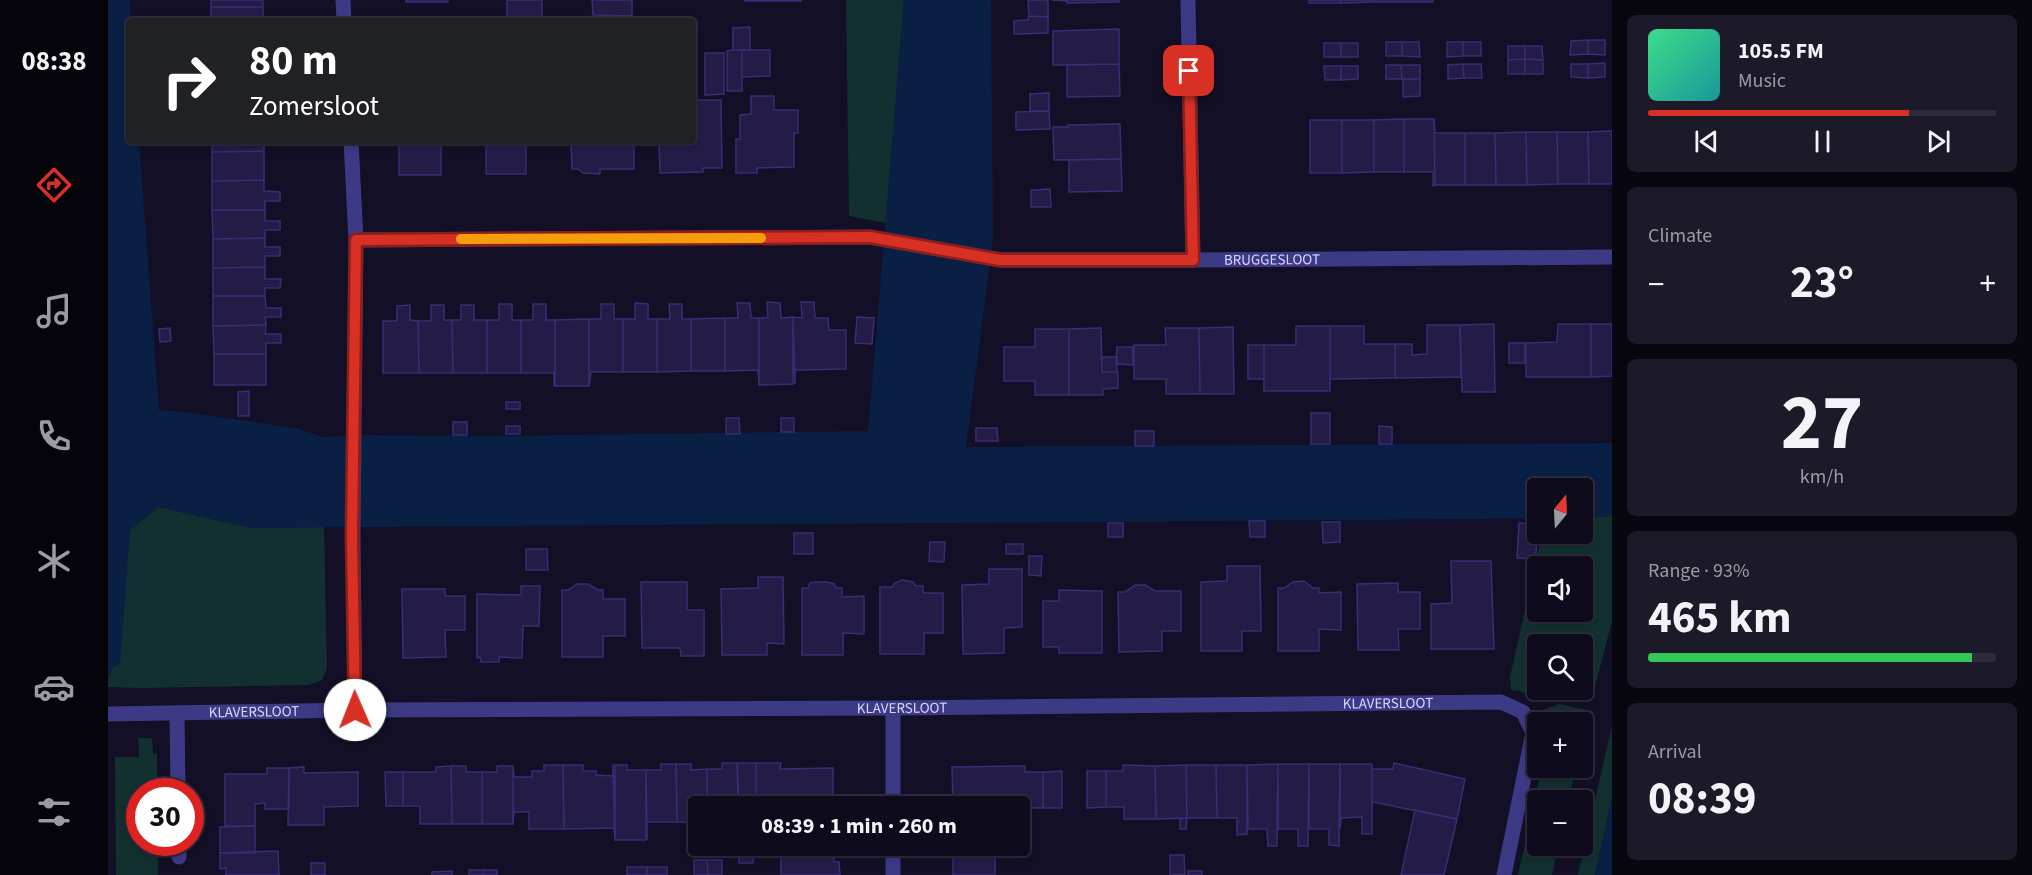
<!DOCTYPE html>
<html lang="en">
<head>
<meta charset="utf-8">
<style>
  :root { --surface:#0e0b1c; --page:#1c1929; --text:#f1f3f6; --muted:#9b9ba3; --line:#2e2b3b; --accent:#d93025 }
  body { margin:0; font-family:"Source Sans 3",sans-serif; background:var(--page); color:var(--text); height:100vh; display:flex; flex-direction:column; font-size:22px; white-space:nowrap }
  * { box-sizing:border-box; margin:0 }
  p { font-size:20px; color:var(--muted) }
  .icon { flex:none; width:33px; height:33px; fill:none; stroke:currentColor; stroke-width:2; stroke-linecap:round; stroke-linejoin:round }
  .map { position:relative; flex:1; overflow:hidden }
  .drawer { display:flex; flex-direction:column; gap:15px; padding:15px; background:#08060f; width:420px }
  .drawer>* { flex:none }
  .banner { position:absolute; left:18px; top:18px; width:570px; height:126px; border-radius:6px; box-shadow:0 3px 9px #0003,0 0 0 2px var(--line); background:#202124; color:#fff; overflow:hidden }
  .needle { width:39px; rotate:18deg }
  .tools { position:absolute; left:1419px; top:478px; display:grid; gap:12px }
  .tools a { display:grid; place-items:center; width:66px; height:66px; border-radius:6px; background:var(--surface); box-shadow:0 3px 9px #0003,0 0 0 2px var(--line); font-size:30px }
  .speed { position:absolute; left:18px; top:778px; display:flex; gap:12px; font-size:30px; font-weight:700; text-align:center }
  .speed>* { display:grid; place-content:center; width:78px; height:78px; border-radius:50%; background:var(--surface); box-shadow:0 3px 9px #0003,0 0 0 2px var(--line); line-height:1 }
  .speed .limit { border:9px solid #d22; background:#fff; color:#111 }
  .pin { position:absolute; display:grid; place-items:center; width:51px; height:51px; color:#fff; margin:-26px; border-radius:12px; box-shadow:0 3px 9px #0006 }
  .me { position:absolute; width:66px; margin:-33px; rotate:359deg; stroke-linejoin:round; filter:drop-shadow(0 0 4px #0008) }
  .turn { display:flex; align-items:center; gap:21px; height:126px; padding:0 24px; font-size:27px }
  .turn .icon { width:78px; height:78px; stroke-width:2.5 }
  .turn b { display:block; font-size:42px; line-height:51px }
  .big { font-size:45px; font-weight:700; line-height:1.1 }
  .drawer .widget { flex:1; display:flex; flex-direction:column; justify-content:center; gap:9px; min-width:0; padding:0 21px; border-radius:9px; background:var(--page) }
  .drawer .dial { align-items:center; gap:0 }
  .dial b { font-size:78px; line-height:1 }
  .song { display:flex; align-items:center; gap:18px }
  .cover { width:72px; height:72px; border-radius:9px; background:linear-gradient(135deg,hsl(150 70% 55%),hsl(180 70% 35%)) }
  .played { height:6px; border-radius:3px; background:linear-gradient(90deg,var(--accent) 75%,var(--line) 75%) }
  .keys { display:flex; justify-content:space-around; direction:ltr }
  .heat { display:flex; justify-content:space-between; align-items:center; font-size:33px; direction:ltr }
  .charge { height:9px; border-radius:4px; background:linear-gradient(90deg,#34c759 93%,var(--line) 0) }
  .trip { position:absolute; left:580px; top:796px; width:342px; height:60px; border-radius:6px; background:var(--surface); box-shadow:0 3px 9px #0003,0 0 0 2px var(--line); font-weight:700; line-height:60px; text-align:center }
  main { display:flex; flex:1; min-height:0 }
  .tab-bar { display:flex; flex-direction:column; width:108px; justify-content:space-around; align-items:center; background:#06040b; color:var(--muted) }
  .tab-bar .icon { width:42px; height:42px }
  .tab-bar .selected { color:var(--accent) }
  .tab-bar b { font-size:27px; color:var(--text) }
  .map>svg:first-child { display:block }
</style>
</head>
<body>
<main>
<nav class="tab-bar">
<b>08:38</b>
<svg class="icon selected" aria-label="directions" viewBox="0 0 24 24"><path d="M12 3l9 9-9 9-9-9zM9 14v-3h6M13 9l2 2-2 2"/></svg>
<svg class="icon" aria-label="music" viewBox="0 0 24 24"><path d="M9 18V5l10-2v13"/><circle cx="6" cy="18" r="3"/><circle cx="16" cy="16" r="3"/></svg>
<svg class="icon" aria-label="phone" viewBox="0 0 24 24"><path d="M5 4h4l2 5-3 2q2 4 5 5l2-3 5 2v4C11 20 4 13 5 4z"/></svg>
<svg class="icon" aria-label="climate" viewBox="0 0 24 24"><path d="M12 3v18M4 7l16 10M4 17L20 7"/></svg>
<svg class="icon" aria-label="car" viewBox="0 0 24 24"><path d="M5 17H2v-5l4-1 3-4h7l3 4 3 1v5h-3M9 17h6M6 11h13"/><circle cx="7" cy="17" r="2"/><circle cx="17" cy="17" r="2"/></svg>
<svg class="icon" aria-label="filters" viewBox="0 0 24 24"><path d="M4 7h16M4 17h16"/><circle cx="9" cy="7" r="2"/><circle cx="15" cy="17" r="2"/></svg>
</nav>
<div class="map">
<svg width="1504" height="875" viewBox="0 0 1504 875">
  <rect width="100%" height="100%" fill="#130f26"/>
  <!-- green -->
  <path fill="#12302f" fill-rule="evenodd" d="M738,0H796L778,223L741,216Z
    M50,507L144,528L216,526L219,669L214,680L201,685L33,688L0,687V678L5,667L22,530Z
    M1504,516V621L1487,687L1483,692L1474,690V645H1430V690H1440L1421,696L1412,691L1403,690L1402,677L1434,534H1474L1475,517ZM1430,567H1474V612H1430Z
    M1452,704L1479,710L1480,714L1475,738L1474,723H1438L1434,714L1435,710Z
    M1504,725V798L1487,875H1470Z
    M30,738H44L45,754H49V792H32V843H50V875H8L7,757H31Z
    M1434,768H1468L1460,801H1430V846H1450L1444,875H1410Z"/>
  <!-- water -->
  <path fill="#0a1f44" d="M0,0H21L23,21H21V141H31L51,410L76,412L188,428L215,437L260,435L379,436L760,431L796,0H883L885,239L858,447L1504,443V516L1475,517L1474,489H1430L1429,518L1370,519L144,528L50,507L22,530L12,664L5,667L0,678Z
    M1504,798V875H1487Z"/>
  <!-- pier -->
  <path fill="#130f26" d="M0,688H3V751H0Z"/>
  <!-- building -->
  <path fill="#241b47" stroke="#3b2d73" stroke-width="1.5" d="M103,0H155V7H103Z
    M298,0H340V2H298Z
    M399,0H434V21H399Z
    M484,0H524V16L485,15Z
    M637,0H693V1H637Z
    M920,0H940V17L921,16Z
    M944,0H1011V2L959,3V1Z
    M1201,0H1233V3H1201Z
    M1233,0H1265V2L1233,3Z
    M1265,0H1294V2H1265Z
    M1294,0H1325V2H1294Z
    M103,7H155V21H103Z
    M921,16L940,17V33L906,34V21L920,20Z
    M642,27V50H625V28Z
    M1011,29V64L945,65V31Z
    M1480,40V54L1462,55L1463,41Z
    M1480,40H1497V55L1480,54Z
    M1278,42H1294V56H1278Z
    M1294,42H1311L1312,57L1294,56Z
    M1339,42H1355V56L1339,57Z
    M1355,42H1373V56H1355Z
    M1216,43H1233V57H1216Z
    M1233,43H1250V57H1233Z
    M1400,46H1417V59L1400,60Z
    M1417,46H1434L1435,60L1417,59Z
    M625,50H634V91H619V51Z
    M634,50H662V76L634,77Z
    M597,53H616V94L597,95Z
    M1417,59V74H1400V60Z
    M1417,59L1435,60V74H1417Z
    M1497,63V77L1480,78V64Z
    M1011,64L1012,96L959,97V65Z
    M1355,64H1373L1374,78H1356Z
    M1355,64L1356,78L1340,79V65Z
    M1463,64H1480V78L1463,77Z
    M1278,65H1293L1294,79H1278Z
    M1293,65H1312V79H1294Z
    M1216,66H1233V80H1217Z
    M1233,66H1250V79L1233,80Z
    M1295,79H1312V96L1295,97Z
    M941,93V111H922V94Z
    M643,96H666V110H690V133H686V167L649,168V173H628V139H632V115L643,114Z
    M585,100H613L614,168H595V172L552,173L551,141H585Z
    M941,111L942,129L908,130V112Z
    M1296,119V172H1266V120Z
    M1296,119H1326L1327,185L1325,186V172H1296Z
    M1326,119L1327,133H1357V185H1327Z
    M1202,120H1234V173H1202Z
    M1234,120H1266V172L1234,173Z
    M1012,124L1013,159L946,160L945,127H960V125Z
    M1504,131V184H1481L1480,132Z
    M1418,132H1449L1450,184L1419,185Z
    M1418,132L1419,185H1388L1387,133Z
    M1449,132H1480L1481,184H1450Z
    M1357,133H1387L1388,185H1357Z
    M104,141H171V143H156V151L104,152Z
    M291,141H353H333V175H291Z
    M378,141H418V174H378Z
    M448,141H463V144L448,143Z
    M463,141H526V169H492V174L475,173L470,169H464Z
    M156,151V180L104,181V152Z
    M1013,159L1014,191L961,192V160Z
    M156,180V191L172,192V201H157V210H104V181Z
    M942,189L943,207H923V190Z
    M104,210H157V221H172V230H157V238L105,239Z
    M157,238V247H172V256H157V267L105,268V239Z
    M157,267V279H173L172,288H157V296H105V268Z
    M105,296H157L158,308H173V317H157L158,325L105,326Z
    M659,302L672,303L673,318L685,317V384L651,385V318H660Z
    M693,302H706L707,318H720L721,330H738V369L687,370V384L685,317L694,318Z
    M527,303L540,304V319H549V372H515V319H527Z
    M629,303H642L643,318H651V385L650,370L617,371V318H630Z
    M391,304H404V320H413V373H379V320H391Z
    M425,304H438V320H447V386H446V373H413V320H425Z
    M493,304H506V319H515V372H483L481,386V319H493Z
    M561,304H574V319H583V371L549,372V319H562Z
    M302,305V320L310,321L311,373H275V321H289V306Z
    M323,305H336V320H344L345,373H311L310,321H323Z
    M353,305H366V320H379V373H345L344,320H353Z
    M749,317L766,318L764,344L747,343Z
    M617,318V371H583V319Z
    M481,319V386H447V320Z
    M1386,324L1387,392H1354L1352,325Z
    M1450,324H1483V377H1418V343L1449,342Z
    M1483,324H1504V376L1483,377Z
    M158,325L157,334H173V343H158V354H106L105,326Z
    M1319,325H1352L1353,377L1287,378V344H1304V355L1319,354Z
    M1188,326H1222V391H1156V345H1188Z
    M1222,326H1256V344H1287V378L1222,379Z
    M1125,327L1126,394H1092L1091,328Z
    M62,328L63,341L52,342L51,329Z
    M993,328L994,372H1010V388L995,389V395H961V329Z
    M1057,328H1091L1092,394H1058V379H1026V345H1058Z
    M927,329H961V395H927V381H896V347H927Z
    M1401,343H1417V363H1401Z
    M1140,345H1156V379H1140Z
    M1009,347H1025V365L1008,364Z
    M106,354H158V385H106Z
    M994,357H1009V372H994Z
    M141,391V416H130V392Z
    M398,402H412V409H398Z
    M1203,413H1222V444H1203Z
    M618,418H631L632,434H618Z
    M673,418H686V432H673Z
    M345,422H359V435H345Z
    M398,426H412V434H398Z
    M1271,426L1284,427V444H1271Z
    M868,428H889L890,441H868Z
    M1027,431H1046V446H1027Z
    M1141,521H1157V537H1142Z
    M1214,522H1232V542L1215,543Z
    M1000,523H1015V537H1000Z
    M1411,523L1429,524L1428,559L1409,558Z
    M686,533H705V554H686Z
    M822,542H837L836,562L821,561Z
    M898,544H915V554H898Z
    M418,549H439L440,570H418Z
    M921,556H934L933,576L921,575Z
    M1343,561H1383L1386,649H1323V604L1344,603Z
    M1119,566H1152L1153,631H1134V651H1093V582L1119,581Z
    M881,569H914V627L896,628V653L855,654L854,585L881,584Z
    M650,577H675L676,644L659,643V655H614L613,589L650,588Z
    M794,580L805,582L808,586H815V593H835V633H816V654H772V587H784L787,583Z
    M1196,581L1205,588H1211V593L1233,592V630L1211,629V651H1170V588H1176L1185,582Z
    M533,582H579V610H596V656H573L572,648H534Z
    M708,582H719L726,584L728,588H734V597L756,596V634L735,633V655H694V588H700L702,583Z
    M1290,583V592H1312V629H1290L1291,650H1250L1249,584Z
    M469,584H480L490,590H495V599H517V636H495V657H454V590H460Z
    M1027,585H1037L1047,591H1073V631H1054V651L1011,652L1010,592H1017Z
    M413,586H432L431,626H415L414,658L391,657V662H373L372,657L369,658V594L413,595Z
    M294,589H337V596H357V630H337L338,657L295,658Z
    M951,590L994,591V653H951V647H935V601H951Z
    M614,763H629L631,807H599V769H614Z
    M629,763H648V799H630Z
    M648,763H673L672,769L725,768V799H648Z
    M1286,763L1357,779L1349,819L1264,802V769H1285Z
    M505,764L507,840L506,828L456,829L455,765H475V771H488V775L505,776Z
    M553,764H568L569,822H539V840L538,770H553Z
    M568,764H583V770L599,769V807H591V822H569Z
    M1170,764H1201L1200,846H1190V829H1170Z
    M1170,764L1169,846H1160L1159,829H1140L1139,765Z
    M1201,764H1232L1231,846L1221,845V829H1201Z
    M1232,764H1264V834H1254V817L1233,818L1232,829Z
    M436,765H455L456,829H421V812H406L405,824V766L406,777H424V771H436Z
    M507,765H519V770H538V840H507Z
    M1015,765L1047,766L1048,819H1016V807H998V771H1015Z
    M1078,765L1079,818L1048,819L1047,766Z
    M1078,765H1108L1109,818H1079Z
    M1108,765H1139V834L1129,835V818H1109Z
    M343,766H358V772H374V824H344Z
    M343,766L344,824H312V806H295V772H328V767Z
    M389,766H405V824H374V772H389Z
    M917,766V772H935V808L845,807L844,767Z
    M196,767V773L250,772V806L216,807V825H180L181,768Z
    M159,768H181V809H157V803L147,804V826H117V774H159Z
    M954,771V808H935V772Z
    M979,771H998V807L979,808Z
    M277,772H295V806H278Z
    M695,799H725V807H695Z
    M1307,810L1349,819L1336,875H1293Z
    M1079,818L1078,829H1072V819Z
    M147,826V853H112V827Z
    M631,846H646L645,863H631Z
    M673,846H726V862H731L732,875H673Z
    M845,846H887V875H845Z
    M170,851L171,875H118V868L112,869V853Z
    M1062,855H1076L1077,874L1062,875Z
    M586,860H599L600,875H586Z
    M599,860H614V875H600Z
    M203,863H217V875H203Z
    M519,867H539V875H519Z
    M539,867H559V875H539Z
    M361,870H375V875H361Z
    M375,870H389V875H375Z
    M344,871V875H324V872Z
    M1080,871H1094V875H1080Z"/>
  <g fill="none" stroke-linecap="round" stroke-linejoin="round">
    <!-- minor -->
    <g stroke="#3d3a85" stroke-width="15">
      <path d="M235,0L236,21"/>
      <path id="s1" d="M1080,0L1085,260L1504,257"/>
      <path d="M243,141L248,240L245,536L247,710"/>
      <path d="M248,240L761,237L893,260H1085"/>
      <path d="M69,713L70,792"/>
      <path id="s2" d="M0,714L247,710L785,708L1393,702L1415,712L1425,733L1396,875"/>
      <path d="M785,807V708"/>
      <path d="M71,843V857"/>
      <path d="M785,875V846"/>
    </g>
  </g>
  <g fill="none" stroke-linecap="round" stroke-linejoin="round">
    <defs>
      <path id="route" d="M247,710L244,536L248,240L762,237L892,260H1085L1081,71"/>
    </defs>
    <!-- route casing -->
    <use href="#route" stroke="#8d1f18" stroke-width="15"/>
    <!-- route -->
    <use href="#route" stroke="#d93025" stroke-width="10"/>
    <!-- slow -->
    <path stroke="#f59e0b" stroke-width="10" d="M353,239L653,238"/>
  </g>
  <g text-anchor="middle" stroke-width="6" stroke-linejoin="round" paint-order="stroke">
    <!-- street labels -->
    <g font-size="15" fill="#d9d4ff" stroke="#130f26">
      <text dy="5" stroke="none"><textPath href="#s1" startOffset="339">BRUGGESLOOT</textPath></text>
      <text dy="5" stroke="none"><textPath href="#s2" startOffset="1280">KLAVERSLOOT</textPath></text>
      <text dy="5" stroke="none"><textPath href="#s2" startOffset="794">KLAVERSLOOT</textPath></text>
      <text dy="5" stroke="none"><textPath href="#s2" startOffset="146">KLAVERSLOOT</textPath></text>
    </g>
  </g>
</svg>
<div class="tools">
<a><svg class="needle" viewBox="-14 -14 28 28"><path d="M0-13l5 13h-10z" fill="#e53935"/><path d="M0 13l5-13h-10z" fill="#9b9ba3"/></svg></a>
<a><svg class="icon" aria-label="sound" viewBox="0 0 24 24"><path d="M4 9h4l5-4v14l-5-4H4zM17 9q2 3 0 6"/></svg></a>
<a><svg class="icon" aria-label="search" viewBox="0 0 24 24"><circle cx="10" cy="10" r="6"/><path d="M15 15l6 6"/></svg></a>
<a>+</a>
<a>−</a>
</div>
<div class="speed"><div class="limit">30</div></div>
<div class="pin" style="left:1081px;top:71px;background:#d93025"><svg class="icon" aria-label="arrive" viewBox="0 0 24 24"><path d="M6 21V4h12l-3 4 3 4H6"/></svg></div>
<svg class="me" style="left:247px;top:710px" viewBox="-20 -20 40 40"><circle r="19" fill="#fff"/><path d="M0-13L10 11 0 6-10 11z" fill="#d93025"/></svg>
<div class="trip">08:39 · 1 min · 260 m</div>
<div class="banner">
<div class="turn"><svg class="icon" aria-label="right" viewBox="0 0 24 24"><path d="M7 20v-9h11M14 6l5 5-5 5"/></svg><div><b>80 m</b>Zomersloot</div></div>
</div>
</div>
<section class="drawer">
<div class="widget">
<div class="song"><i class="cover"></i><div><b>105.5 FM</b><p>Music</p></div></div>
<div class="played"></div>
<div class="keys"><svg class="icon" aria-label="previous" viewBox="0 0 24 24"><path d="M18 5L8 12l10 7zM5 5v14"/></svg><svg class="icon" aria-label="pause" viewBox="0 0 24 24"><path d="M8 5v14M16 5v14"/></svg><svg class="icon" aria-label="next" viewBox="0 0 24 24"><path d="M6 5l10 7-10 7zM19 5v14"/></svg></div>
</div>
<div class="widget"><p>Climate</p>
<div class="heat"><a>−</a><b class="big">23°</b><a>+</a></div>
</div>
<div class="widget dial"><b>27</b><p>km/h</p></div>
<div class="widget"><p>Range · 93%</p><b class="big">465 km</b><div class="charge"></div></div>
<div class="widget"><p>Arrival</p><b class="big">08:39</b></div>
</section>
</main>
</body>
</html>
